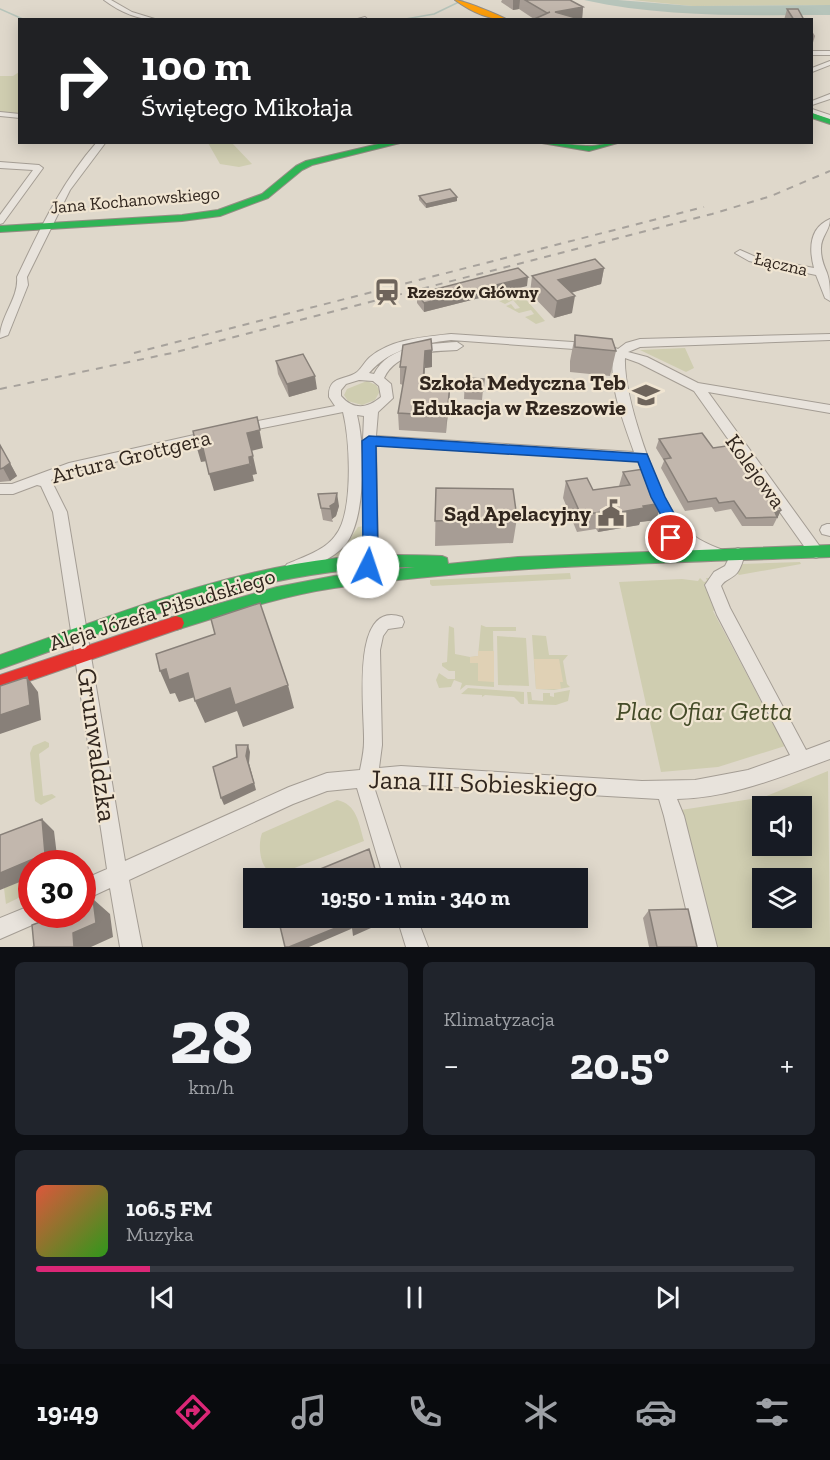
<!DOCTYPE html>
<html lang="pl">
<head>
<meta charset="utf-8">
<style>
  :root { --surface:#171b24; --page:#20242c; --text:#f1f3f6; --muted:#9ea1a6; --line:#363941; --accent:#db2777 }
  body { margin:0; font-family:"Zilla Slab",serif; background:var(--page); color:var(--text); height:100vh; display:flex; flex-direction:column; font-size:22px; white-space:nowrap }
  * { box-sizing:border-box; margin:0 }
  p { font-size:20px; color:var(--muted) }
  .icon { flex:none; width:33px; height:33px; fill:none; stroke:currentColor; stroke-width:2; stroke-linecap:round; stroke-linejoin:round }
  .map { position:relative; height:947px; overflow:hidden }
  .details { display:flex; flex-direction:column; gap:15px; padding:15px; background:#0d0f14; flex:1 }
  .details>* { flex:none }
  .banner { position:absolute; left:18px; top:18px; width:795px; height:126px; border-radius:0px; box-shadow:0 3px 15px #0003; background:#202124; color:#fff; overflow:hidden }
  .buttons { position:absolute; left:752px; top:796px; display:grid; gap:12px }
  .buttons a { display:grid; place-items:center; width:60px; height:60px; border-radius:0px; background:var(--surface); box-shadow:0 3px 15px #0003; font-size:30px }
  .speed { position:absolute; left:18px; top:850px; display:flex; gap:12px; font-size:30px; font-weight:700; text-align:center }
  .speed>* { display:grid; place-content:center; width:78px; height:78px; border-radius:50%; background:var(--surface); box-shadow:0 3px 15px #0003; line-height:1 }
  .speed .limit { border:9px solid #d22; background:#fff; color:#111 }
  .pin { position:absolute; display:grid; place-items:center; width:51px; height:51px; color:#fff; margin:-26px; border:3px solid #fff; border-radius:50%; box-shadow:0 2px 6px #0007 }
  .me { position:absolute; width:66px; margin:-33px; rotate:4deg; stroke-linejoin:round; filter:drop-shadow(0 0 4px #0008) }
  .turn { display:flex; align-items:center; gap:21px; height:126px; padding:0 24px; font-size:27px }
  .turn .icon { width:78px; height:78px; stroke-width:2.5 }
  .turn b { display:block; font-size:42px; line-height:51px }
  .big { font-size:45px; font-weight:800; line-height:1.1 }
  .details .widget { flex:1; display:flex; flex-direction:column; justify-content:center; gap:9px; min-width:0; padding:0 21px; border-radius:9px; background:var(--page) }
  .details .dial { align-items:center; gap:0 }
  .dial b { font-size:78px; line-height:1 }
  .song { display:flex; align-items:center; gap:18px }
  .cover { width:72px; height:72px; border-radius:9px; background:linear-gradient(135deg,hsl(10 70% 55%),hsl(110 70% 35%)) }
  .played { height:6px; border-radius:3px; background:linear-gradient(90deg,var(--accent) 15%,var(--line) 15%) }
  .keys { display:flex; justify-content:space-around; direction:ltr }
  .heat { display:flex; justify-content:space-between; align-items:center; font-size:33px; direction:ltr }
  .details .tiles { flex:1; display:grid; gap:15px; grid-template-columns:1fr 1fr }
  .widget:last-child { grid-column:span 2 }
  .trip { position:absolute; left:243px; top:868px; width:345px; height:60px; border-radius:0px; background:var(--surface); box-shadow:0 3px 15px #0003; font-weight:800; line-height:60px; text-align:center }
  .dock { display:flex; height:96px; justify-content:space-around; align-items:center; background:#090b0e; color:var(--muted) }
  .dock .icon { width:42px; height:42px }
  .dock .current { color:var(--accent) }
  .dock b { font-size:27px; color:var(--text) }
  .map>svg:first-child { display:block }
</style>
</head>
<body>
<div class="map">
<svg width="830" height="947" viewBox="0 0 830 947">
  <rect width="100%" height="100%" fill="#dfd8cb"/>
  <!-- green -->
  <path fill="#cfcdb0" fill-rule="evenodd" d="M632,0H830V5L692,6Z
    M19,72V114L0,112V76H13Z
    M208,143H232L252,164L239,167L220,164Z
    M522,295L545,321L536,324L525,317L534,314L531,310L519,313L506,306L511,304L515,309L520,308L513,300L505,304L499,301Z
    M685,348L694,368L686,372L640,350Z
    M367,381L376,385L380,391L375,400L362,405L348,401L344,395L347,389Z
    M364,526V544L358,556L329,557L346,545L358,527Z
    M800,562L801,564L739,575L737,573L734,574L735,576L730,577L737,566L742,564Z
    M570,573L571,579L432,586L430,584V580Z
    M700,578L704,582L707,581L706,578H712L715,610L713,611L785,746L718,767L661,772L619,582L682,579L698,581Z
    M481,625L486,627H516V631H493L494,687L466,685L460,690L462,683L454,680L451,687L439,688L436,680L439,673L448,679H455V671H449L442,666V663L447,662L449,626L454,628L455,654L470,657L478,656Z
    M532,635L546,636L549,655H568L563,661L567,684L570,687L554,690L536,689Z
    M497,636L526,638L529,686L498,685Z
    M468,688L524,692V704H521L514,697L485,695L482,697V695L461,694Z
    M570,690L568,701L556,705L528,704L527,692H531L532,700L543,701V693H550V696L554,697V693Z
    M45,741L49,743V747L39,754L43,796L52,794L56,797L41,805L35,801L30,753L33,746Z
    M828,771L830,947H715L681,810L764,797ZM762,807H801V846H762ZM762,879H801V918H762Z
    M337,800C357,804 359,824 364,841L279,874C260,876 257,846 262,833Z
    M31,877V892L6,904L4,888Z"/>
  <!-- sand -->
  <path fill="#e0d1b5" d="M478,651H494V682L478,681V663H470V657L478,656Z
    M534,659H559L563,682H560L561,689H536Z"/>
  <!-- water -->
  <path fill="#b6c4ba" d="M584,0H618L692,6L830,5V15C748,15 665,18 584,0Z"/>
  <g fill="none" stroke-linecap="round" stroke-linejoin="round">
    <!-- stream -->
    <path stroke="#b6c4ba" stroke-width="1.5" d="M0,9L25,20
      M400,20L434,14L463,0"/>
    <defs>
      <path id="street" d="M104,0H111L132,12L158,20C138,20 120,12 104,0Z
        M365,17L368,20H354Z
        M812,51H830V55H812Z
        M830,61V65L812,72V68Z
        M830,94V99L812,105V101Z
        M812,109L830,115V120L812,113Z
        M0,112L20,114V118L0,116Z
        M97,142H106L70,190L27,277L28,285L8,335L0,338C0,316 19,298 17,277C40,229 61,183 97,142Z
        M0,162L39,165L43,168L3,223L0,224V215L33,170L0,168Z
        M830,219C830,231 820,237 821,250C821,259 824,266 827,273C830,281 830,292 830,301L825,298L816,275L749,261L735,253L740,250L756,257L814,268C809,249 809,228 830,219Z
        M451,334L603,344L618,349L626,343L640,339L830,334V340L640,347L628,352L647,357L698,383L830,405V413L708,392L821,548L823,552L821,556L816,558L811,556L694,391L639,363L625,358C623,396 657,494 680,523C691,537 707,544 723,550L725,554L723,558C709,563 687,548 677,539C673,550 661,567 647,562L645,558L661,543L667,526L651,495L638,461L376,445L378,556L371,572L366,574L361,572L358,568L364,556L363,440L364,416L357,415C365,446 366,520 345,545C333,559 314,566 297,572L292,574L287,572L284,568L287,564C303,557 324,551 335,536C354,514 350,440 343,412L243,432L238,431L237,428L238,425L335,406L329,397C328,375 345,381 357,372C362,368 365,361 370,357C392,339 423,337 451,334ZM451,340L602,351L614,355C607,382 625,426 634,452L376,436L378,412L393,398L391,384L384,378C397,351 431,351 457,350L463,346L457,342C429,344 388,345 374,374L369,373C391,348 419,344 451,340ZM359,380L373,381L379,386L381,397C368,408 354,411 341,396V390L346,384Z
        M212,431L217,432L218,435L217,438L72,472L51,480L67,512L125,861L289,787L327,773L360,770C362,760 364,751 364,742C365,714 349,598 402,617L404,622L402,627L388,629L383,636L380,650L382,745L379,768L401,766L642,781L695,780L748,770L790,755L717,615L705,585L714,572L725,566L733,550L738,548L743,550L745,554C743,560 741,568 737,573C732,579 725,579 721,586L730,608L806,750L830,741V759C780,777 731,798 677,799L684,816L717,947H695L664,816L659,799L401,784L376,787L375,790L404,879H384L357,788L327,791L293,804L129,880L142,947H120L110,888L82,901V880L107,869L53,512L41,486L37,485L13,494H0V484H12L69,463Z
        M827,524H830V536L822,534L820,530L822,526Z
        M32,905V915H42L39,922L0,939V918Z
        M397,918H417L428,947H406Z"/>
      <path id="fast" d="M812,113L830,119V124L812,118Z
        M387,142H404L312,165L302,170L268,198L220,216L182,221L0,232V226L182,215L218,210L262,194L296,166L306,161Z
        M536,142C553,142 569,145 586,146C597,147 609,142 621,142L589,151Z
        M830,545V557C665,563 498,565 334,588C280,596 228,614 176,630L170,628L168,623L170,618L176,616L277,587L334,576L415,567C269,565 135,622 0,669V655C110,617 221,571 337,558C372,554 407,555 442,556L447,558L448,564L518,557Z"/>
      <path id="slow" d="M455,0C463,0 499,15 508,20C489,20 470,11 455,0Z"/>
      <path id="jam" d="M176,616L182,618L184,623L182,628L0,691V675Z"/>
    </defs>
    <!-- street casing -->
    <use href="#street" stroke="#a49d94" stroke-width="2"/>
    <!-- fast casing -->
    <use href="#fast" stroke="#948d84" stroke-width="2"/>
    <!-- slow casing -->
    <use href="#slow" stroke="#948d84" stroke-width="2"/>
    <!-- jam casing -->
    <use href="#jam" stroke="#948d84" stroke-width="2"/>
    <!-- street -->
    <use href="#street" fill="#e8e3dc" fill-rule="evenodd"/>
    <!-- fast -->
    <use href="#fast" fill="#30b455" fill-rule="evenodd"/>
    <!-- slow -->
    <use href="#slow" fill="#ff9f0a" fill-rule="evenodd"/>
    <!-- jam -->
    <use href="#jam" fill="#e5322d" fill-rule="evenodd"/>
    <!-- rail -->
    <path stroke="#a7a29c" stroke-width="2" stroke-dasharray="7 7" stroke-linecap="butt" d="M134,353L704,207
      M0,389L172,353L712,214L771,196L830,171"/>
  </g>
  <!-- wall -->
  <path fill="#a79d95" d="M502,0H570L583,7L582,19H534L519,9L513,10L501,2Z
    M787,9L804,20H784Z
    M812,31L815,36L812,46Z
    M419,196L457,197V201L426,208L419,200Z
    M604,268L601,284L571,293L572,313L554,318L530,293L532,276Z
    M527,286L424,312L417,303V294Z
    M575,335L616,351L610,376L570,372V361Z
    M276,361L317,389L289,397L278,374Z
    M400,367H432L425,368L424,383L450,384L446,433L399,430L398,413L403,385L400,384Z
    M465,378L484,379L482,400L464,399Z
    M659,439L713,448L781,510L773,526H742L731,509L715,512L712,507L685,511L661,468L664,461L656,448Z
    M0,445L17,476L10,481L0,482Z
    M623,472L656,520L640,522L639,525L598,532L596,529L577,532L563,498L566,481L593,490L619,486Z
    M436,488L517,518L513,543L435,546Z
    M318,494L339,506L336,516L332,519L333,522L323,520Z
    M649,910L697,947H649L643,918Z"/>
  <!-- shaded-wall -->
  <path fill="#888079" d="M513,0H520L519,9L513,10Z
    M583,7L582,20L555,12Z
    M457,197V201L426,208V204Z
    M604,268L601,284L556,297L558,280Z
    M528,277L527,286L424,312V303Z
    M575,296L572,313L554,318L557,301Z
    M432,350V367L425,368L423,400L425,351Z
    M315,376L317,389L289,397L287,384Z
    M450,384L449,402L446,433L447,416Z
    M257,417L263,448L251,451L247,433Z
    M202,444L207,461L201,462L196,445Z
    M253,456L257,474L252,475L249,457Z
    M10,463L17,476L10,481L3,468Z
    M250,464L254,481L214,491L209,474Z
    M337,493L339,506L336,516L332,519L330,506Z
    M662,503L656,520L640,522L639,525L598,532L603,515L643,506Z
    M781,510L777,519V517L775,512Z
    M166,669L188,673L198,696L179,702L175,693L170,694L160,671Z
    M27,677L38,692L41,720L0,734V715Z
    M288,685L294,708L243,727L237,711L205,723L195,701L230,688Z
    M248,745L250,752L249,763L256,790L224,805L221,798L246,756Z
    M42,819L54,831L58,864H32V877L0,890V873Z
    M93,899L110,914L113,937L91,947H74L73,933Z
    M369,918H379L370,922L371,928L353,936L352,928Z
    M350,922L351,929L309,947H289Z"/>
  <!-- building -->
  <path fill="#c2b7ad" stroke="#888079" stroke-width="1.5" d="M525,0H570L583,7L555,12L583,20H532L550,12L547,13Z
    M787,9H798L804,20H794Z
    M450,189L457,197L426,204L419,196Z
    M595,259L604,268L558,280L575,296L557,301L532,276Z
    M518,268L528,277L424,303L417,294Z
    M575,335L612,339L616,351L575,347Z
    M431,339L432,350L425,351L423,383L450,384L447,416L398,413L406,367H400L403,345Z
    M303,354L315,376L287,384L276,361Z
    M465,378L484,379L483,391L464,390Z
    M257,417L260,430L247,433L253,456L249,457L250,464L209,474L202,444L196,445L193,431Z
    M702,433L713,448L733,445L781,510L775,512L777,517L746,518L734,501L719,503L716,498L688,502L664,459L671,458L659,439Z
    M0,445L10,463L3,468L0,469Z
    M644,469L662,503L643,506L644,508L603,515L601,512L581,515L566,481L587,478L593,490L630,485L623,472Z
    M436,488L513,489L517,518L435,521Z
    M337,493L335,503L330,506L331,509L321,508L318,494Z
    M260,603L288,685L235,705L230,688L195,701L188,673L169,680L166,669L160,671L156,654L215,634L211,619Z
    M27,677L30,705L0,715V686Z
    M236,745H248L246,756L254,783L221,798L213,767L237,757Z
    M42,819L45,854L0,873V835Z
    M369,849L378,879H296Z
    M93,899L96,923L73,933L74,947H33L34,946L32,925L59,915H82V903Z
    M688,909L697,947H657L649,910Z
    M278,918H369L370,921L352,928L350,922L289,947H285Z"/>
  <!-- route -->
  <path fill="#1a73e8" stroke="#114b97" stroke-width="1.5" d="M369,436L647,454L665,497L681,526L676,542H666L664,538L667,526L651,497L638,462L376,446L378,556L374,571L368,573L363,571L361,567L363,556L362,441Z"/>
  <!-- icons -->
  <defs>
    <symbol id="station-bare" viewBox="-9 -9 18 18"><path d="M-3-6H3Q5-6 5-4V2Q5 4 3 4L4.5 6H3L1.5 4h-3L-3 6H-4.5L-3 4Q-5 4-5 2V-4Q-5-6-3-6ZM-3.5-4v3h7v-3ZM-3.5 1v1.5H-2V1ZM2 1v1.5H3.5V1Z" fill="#6e645b" stroke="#f0e5d2" stroke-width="2.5" paint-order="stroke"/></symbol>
    <symbol id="university-bare" viewBox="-9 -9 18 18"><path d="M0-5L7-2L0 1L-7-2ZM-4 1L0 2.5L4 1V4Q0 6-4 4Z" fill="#6e645b" stroke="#f0e5d2" stroke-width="2.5" paint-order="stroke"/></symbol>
    <symbol id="civic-bare" viewBox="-9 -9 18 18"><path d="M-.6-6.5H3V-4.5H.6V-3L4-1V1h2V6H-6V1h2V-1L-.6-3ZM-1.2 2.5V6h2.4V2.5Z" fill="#6e645b" stroke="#f0e5d2" stroke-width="2.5" paint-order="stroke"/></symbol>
  </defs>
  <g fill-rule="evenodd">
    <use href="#station-bare" x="368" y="273" width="38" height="38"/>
    <use href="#university-bare" x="627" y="376" width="38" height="38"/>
    <use href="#civic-bare" x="592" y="494" width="38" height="38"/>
  </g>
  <g text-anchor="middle" stroke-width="4.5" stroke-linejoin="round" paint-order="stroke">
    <!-- far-street labels -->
    <g font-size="18" fill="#31261e" stroke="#f0e5d2">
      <text transform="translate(135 200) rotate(-5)" y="6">Jana Kochanowskiego</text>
      <text transform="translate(781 264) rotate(13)" y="6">Łączna</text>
    </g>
    <!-- far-poi labels -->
    <g font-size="18" font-weight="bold" fill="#31261e" stroke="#f0e5d2" text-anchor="start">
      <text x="407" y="298">Rzeszów Główny</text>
    </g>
    <!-- poi labels -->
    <g font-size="22" font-weight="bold" fill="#31261e" stroke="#f0e5d2" text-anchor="end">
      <text x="626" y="390">Szkoła Medyczna Teb<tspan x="626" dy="25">Edukacja w Rzeszowie</tspan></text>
      <text x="591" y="521">Sąd Apelacyjny</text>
    </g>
    <!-- street labels -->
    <g font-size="22" fill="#31261e" stroke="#f0e5d2">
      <text transform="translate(131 456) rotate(-14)" y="8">Artura Grottgera</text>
      <text transform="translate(756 471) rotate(54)" y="8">Kolejowa</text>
      <text transform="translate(162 609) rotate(-17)" y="8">Aleja Józefa Piłsudskiego</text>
    </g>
    <!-- near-park labels -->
    <g font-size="27" font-style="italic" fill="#444b28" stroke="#f0e5d2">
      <text x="704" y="720">Plac Ofiar Getta</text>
    </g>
    <!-- near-street labels -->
    <g font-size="27" fill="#31261e" stroke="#f0e5d2">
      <text transform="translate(97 745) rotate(82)" y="9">Grunwaldzka</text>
      <text transform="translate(483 783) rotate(2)" y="9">Jana III Sobieskiego</text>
    </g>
  </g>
</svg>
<div class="buttons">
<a><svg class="icon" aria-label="sound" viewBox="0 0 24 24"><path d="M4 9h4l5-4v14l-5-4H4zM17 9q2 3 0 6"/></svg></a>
<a><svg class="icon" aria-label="layers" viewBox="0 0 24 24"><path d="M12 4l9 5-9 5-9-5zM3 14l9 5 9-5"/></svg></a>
</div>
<div class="speed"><div class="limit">30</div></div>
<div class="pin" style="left:671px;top:538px;background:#d93025"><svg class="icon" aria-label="arrive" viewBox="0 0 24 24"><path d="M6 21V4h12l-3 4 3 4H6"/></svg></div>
<svg class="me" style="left:368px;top:567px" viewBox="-20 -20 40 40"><circle r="19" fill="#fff"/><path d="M0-13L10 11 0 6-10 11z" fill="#1a73e8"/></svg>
<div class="trip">19:50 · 1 min · 340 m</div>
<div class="banner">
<div class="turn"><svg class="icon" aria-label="right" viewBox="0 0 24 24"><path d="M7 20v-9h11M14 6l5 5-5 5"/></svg><div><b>100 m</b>Świętego Mikołaja</div></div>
</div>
</div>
<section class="details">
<div class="tiles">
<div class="widget dial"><b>28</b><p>km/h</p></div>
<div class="widget"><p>Klimatyzacja</p>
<div class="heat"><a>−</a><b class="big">20.5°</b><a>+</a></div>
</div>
<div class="widget">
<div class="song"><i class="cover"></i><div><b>106.5 FM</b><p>Muzyka</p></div></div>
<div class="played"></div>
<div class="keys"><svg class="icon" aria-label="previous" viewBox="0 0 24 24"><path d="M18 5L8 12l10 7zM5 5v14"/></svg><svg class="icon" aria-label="pause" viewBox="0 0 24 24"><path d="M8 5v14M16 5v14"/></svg><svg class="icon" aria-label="next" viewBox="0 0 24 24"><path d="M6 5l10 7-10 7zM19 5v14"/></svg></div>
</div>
</div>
</section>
<nav class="dock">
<b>19:49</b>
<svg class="icon current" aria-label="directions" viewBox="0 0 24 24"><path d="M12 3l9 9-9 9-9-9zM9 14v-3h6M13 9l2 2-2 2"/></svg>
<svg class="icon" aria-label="music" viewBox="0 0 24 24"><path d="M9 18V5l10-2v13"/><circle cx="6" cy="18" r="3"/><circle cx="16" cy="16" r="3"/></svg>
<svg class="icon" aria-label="phone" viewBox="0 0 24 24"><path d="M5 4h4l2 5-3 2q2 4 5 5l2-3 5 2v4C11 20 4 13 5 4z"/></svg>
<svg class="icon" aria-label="climate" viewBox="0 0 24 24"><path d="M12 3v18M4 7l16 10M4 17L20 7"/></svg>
<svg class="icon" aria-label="car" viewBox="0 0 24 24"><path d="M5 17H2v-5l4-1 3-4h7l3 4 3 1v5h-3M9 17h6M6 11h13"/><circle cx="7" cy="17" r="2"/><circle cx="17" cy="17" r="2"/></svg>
<svg class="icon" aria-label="filters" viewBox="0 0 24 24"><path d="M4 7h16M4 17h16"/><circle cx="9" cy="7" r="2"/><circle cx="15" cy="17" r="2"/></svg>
</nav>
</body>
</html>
